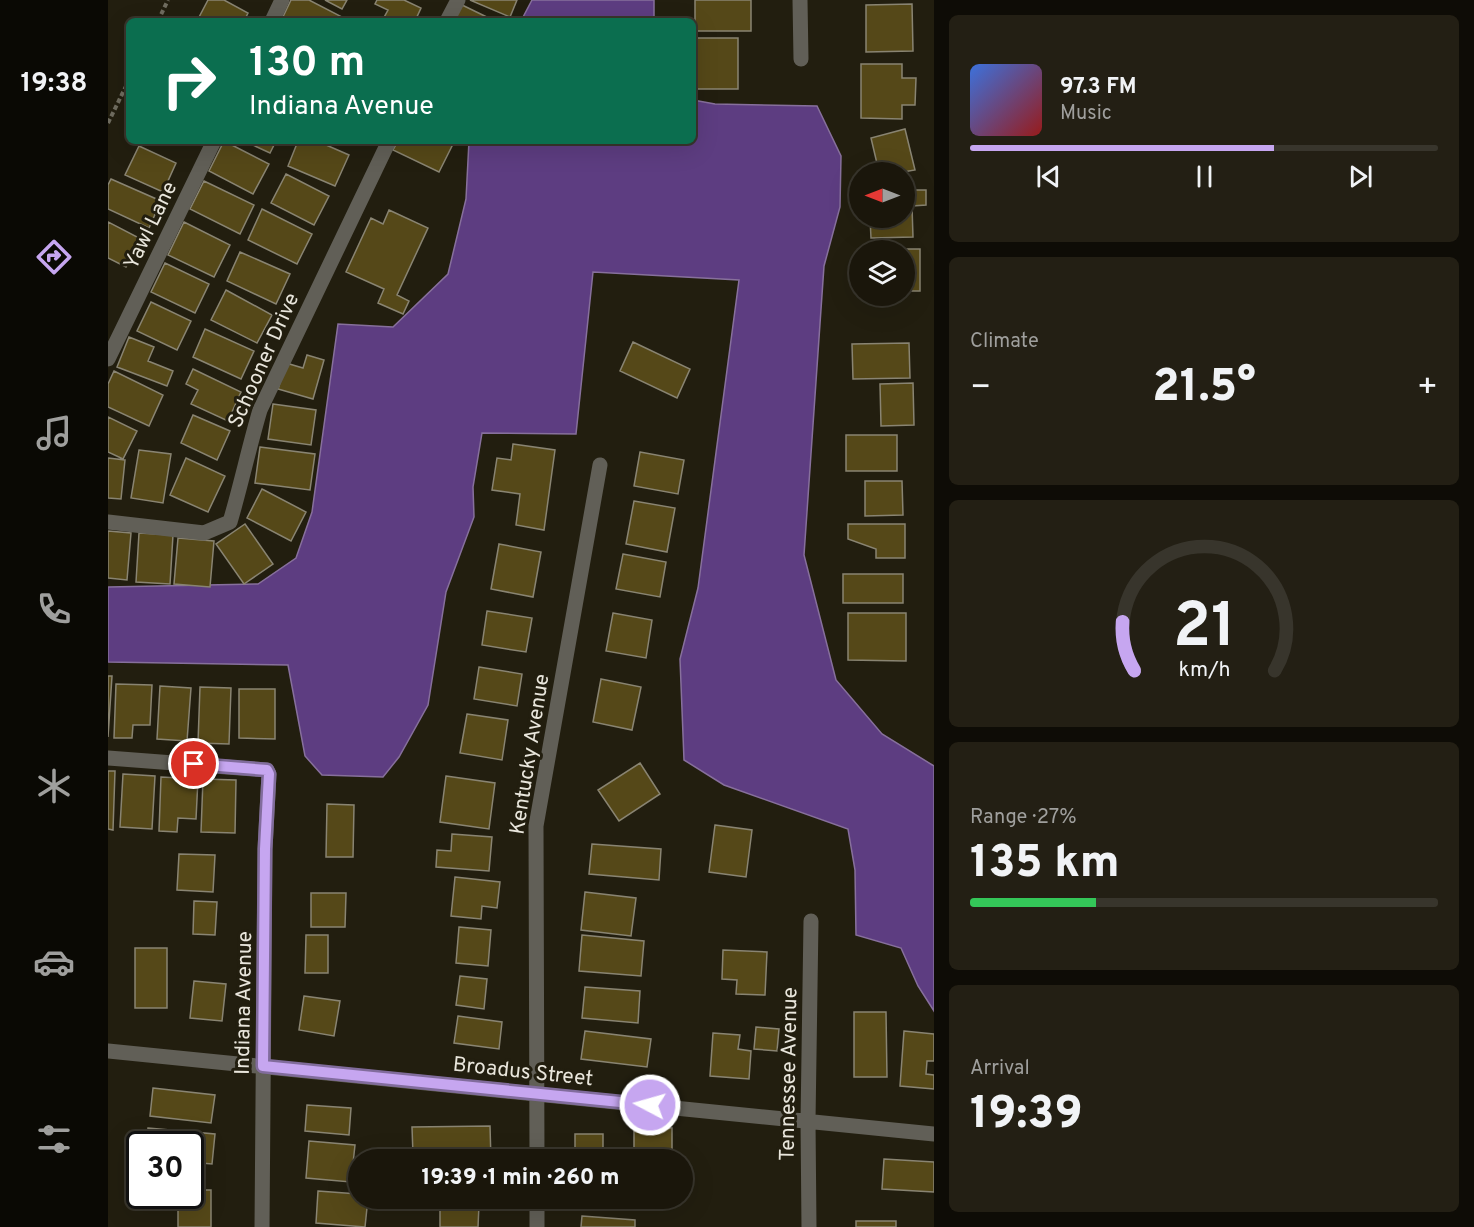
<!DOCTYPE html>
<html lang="en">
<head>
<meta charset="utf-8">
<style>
  :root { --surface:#1a160b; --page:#231f14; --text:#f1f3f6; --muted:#9f9f9d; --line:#38352c; --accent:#c6a6f0 }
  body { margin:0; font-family:Overpass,sans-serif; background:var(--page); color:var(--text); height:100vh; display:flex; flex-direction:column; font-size:22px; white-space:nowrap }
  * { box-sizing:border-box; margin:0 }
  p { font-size:20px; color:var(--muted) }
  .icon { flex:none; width:33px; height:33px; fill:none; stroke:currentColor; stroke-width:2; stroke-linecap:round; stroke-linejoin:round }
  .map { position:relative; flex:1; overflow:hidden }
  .drawer { display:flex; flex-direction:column; gap:15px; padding:15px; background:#0e0c06; width:540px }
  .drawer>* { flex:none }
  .guide { position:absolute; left:18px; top:18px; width:570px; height:126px; border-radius:9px; box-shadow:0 6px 24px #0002,0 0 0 2px var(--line); background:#0b6e4f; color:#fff; overflow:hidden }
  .needle { width:39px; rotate:270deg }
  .fabs { position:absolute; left:741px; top:162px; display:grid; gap:12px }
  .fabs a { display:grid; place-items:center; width:66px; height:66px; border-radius:50%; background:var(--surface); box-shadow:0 6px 24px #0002,0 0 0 2px var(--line); font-size:30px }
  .speed { position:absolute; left:18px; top:1131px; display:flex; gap:12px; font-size:30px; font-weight:700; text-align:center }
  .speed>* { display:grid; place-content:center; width:78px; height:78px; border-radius:50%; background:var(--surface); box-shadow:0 6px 24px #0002,0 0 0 2px var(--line); line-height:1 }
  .speed .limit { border:3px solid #111; border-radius:9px; background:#fff; color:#111 }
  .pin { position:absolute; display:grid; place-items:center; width:51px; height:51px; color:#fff; margin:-26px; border:3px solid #fff; border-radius:50%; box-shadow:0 2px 6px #0007 }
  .me { position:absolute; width:66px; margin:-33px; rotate:276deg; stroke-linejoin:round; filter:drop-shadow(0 0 4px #0008) }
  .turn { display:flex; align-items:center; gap:21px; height:126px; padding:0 24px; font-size:27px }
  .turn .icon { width:78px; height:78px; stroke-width:2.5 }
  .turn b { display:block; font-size:42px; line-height:51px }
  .big { font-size:45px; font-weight:800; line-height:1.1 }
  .drawer .card { flex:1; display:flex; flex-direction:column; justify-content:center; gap:9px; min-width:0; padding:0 21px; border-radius:9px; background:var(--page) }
  .drawer .dial { align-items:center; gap:0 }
  .dial svg { height:156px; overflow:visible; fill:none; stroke:var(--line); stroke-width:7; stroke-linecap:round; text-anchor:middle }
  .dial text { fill:var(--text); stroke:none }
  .song { display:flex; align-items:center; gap:18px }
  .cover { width:72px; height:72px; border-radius:9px; background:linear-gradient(135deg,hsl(220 70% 55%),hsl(0 70% 35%)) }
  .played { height:6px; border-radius:3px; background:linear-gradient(90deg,var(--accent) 65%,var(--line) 65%) }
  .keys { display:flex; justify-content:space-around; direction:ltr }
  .heat { display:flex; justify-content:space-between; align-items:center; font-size:33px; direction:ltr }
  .charge { height:9px; border-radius:4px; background:linear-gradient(90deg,#34c759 27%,var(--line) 0) }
  .trip { position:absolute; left:240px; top:1149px; width:345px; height:60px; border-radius:30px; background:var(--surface); box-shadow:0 6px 24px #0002,0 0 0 2px var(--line); font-weight:800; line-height:60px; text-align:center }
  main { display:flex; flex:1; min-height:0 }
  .tab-bar { display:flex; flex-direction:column; width:108px; justify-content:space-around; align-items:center; background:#0a0904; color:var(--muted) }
  .tab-bar .icon { width:42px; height:42px }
  .tab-bar .active { color:var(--accent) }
  .tab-bar b { font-size:27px; color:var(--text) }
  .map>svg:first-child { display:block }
</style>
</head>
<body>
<main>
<nav class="tab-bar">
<b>19:38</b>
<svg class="icon active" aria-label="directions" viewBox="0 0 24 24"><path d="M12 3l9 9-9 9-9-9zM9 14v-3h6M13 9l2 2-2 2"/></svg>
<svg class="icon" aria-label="music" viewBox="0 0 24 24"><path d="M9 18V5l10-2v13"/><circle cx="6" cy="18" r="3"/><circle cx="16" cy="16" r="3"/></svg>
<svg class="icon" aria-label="phone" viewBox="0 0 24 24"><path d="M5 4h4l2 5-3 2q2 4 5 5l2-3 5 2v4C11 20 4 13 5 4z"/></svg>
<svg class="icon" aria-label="climate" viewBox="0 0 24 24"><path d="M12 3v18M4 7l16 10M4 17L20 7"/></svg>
<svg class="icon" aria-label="car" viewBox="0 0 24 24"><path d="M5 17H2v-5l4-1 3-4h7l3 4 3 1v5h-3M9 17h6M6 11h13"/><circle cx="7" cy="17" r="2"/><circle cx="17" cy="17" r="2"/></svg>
<svg class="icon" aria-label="filters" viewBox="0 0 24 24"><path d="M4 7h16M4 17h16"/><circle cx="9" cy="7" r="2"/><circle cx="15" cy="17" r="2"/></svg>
</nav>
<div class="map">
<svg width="826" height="1227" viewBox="0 0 826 1227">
  <rect width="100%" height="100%" fill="#221e0f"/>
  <!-- water -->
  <path fill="#5d3d81" stroke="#87709c" stroke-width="1.5" d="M424,0H546V21H413Z
    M585,100L607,104L709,106L733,156L732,207L716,266L696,555L728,680L774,734L826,766V1011L810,986L793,948L748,935L747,870L740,829L616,785L576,760L572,659L590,588L631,280L485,272L468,434L374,433L365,487L366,517L338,592L320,705L291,757L275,777L214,775L197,756L180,665L0,662V587L150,584L188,558L204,512L230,324L285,327L340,274L358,199L361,141H585Z"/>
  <!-- building -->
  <path fill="#554818" stroke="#898472" stroke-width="1.5" d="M100,0H116L140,13L136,21H89Z
    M183,0H201L236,18L235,21H173Z
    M217,0H239L234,9Z
    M269,0H296L313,8L307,21H274L280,10L267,4Z
    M362,0H409L402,17Z
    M587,0H643V31H587Z
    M350,3L387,21H341Z
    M804,4L805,51L758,52V5Z
    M585,38H630V89H585Z
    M753,64H794V78H808L807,105H794V119L753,118Z
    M797,129L807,170L795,172H771L763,138Z
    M116,141L161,164L145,194L101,171Z
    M136,141H168L162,153Z
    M190,141H209L241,155L227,186L180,166Z
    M290,141H344L346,142L331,172L285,150Z
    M31,146L68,163L55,192L17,175Z
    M178,174L221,196L206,225L163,203Z
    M3,179L53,201L41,228L0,209V185Z
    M96,181L146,205L132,234L82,209Z
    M796,190H818V205L804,206L805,237L763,238L762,218H796Z
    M154,209L204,234L189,264L140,240Z
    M281,210L320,228L289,295L301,301L295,314L270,303L276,289L238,272L263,218L275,224Z
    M0,222L33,239L18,267L0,258Z
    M76,222L122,245L106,277L60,255Z
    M781,249H812V291H796V250Z
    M132,252L182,274L168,304L119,281Z
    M57,263L101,284L87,313L43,292Z
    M118,290L164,315L149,343L103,320Z
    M43,302L83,321L69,350L29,331Z
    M97,329L146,351L133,379L85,357Z
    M21,337L46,347L40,361L65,371L59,386L9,367Z
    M525,342L582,369L569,398L512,371Z
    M801,343L802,378L745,379L744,344Z
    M199,355L216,360L205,399L170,389L178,363L195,368Z
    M85,369L133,392L120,421L83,404L90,390L78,384Z
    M6,371L55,395L41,426L0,407V384Z
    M805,383L806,425L773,426L772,384Z
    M165,404L208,410L203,445L160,439Z
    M85,415L122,431L109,460L73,443Z
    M0,417L29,431L15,459L0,452Z
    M738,435H789V471H738Z
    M405,444L447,450L436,530L408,525L412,494L384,490L389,458L403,460Z
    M152,447L207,454L202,490L147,483Z
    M31,450L63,454L55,503L23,498Z
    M532,452L576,460L570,494L526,486Z
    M0,458L17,460L13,499L0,498Z
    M78,458L117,476L100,512L62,495Z
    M757,481H794L795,515L757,516Z
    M154,489L198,512L183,541L139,518Z
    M526,501L567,508L559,552L518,544Z
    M137,524L165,564L136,584L108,544Z
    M740,524H797V558H768V549L740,539Z
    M0,531L23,533L19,580L0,578Z
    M31,533L65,535L62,584L28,582Z
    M70,538L106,541L102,587L66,584Z
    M391,544L433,552L425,597L383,589Z
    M515,554L558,562L552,597L508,589Z
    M735,574H795V603H735Z
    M379,611L424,618L418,652L374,645Z
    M505,613L544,620L538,658L498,651Z
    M740,613H798V661L740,660Z
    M371,667L414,674L409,706L366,699Z
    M0,676H4L0,737Z
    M493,679L533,687L524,730L485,722Z
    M8,684L44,685L42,725H25L24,738H6Z
    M52,686L83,688L79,741L49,739Z
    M92,687L123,688L121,744L90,743Z
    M131,689H167V739L131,738Z
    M359,714L400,720L394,760L352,753Z
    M532,763L552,794L511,821L490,790Z
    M0,771H7L5,830L0,829Z
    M15,774L47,776L44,829L12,827Z
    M338,776L387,783L381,829L332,822Z
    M53,777L90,779L88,819L70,818L69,832L51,831Z
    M95,779L128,780L127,833L93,832Z
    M219,804L246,805L245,857H218Z
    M607,825L644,830L638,877L601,872Z
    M344,834L384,837L381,871L328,867L329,850L343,851Z
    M484,844L553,849L551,880L481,874Z
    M71,854L107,855L105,892L69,890Z
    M347,877L392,882L389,908L374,906L373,919L343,916Z
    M477,892L528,898L523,936L473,930Z
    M203,893H238L237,927H203Z
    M86,901L109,902L107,935L85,934Z
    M351,927L383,930L380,966L348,963Z
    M198,935H220V973H197Z
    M474,935L536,941L533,976L471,971Z
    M27,948H59V1008H27Z
    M615,950L659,952L657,995L628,994L629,980L614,979Z
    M352,976L379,979L376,1009L348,1005Z
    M86,981L118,984L114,1021L82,1018Z
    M477,987L532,991L530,1023L474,1018Z
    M196,996L232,1001L226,1036L191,1030Z
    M746,1012H778L779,1077H746Z
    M350,1016L394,1022L391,1049L346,1043Z
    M648,1027L671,1029L669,1051L646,1049Z
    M477,1031L543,1039L539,1067L473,1059Z
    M796,1031L826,1034V1061H819L818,1074L826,1075V1089L792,1086Z
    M605,1033L632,1035L630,1049L643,1051L641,1079L602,1076Z
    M45,1088L107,1095L103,1123L42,1116Z
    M199,1105L243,1108L241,1135L197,1131Z
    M382,1126L383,1160H336V1155H305L304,1127Z
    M40,1128L107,1134L104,1164L82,1162V1144H39Z
    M526,1128H564V1160H526Z
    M467,1134H495V1160H467Z
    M201,1141L247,1145L243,1182L198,1178Z
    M776,1159L826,1162V1192L774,1189Z
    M82,1190H103V1227H70V1196H82Z
    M210,1191L250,1194V1198H260L257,1227L208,1223Z
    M332,1205H371L370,1227H332Z
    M474,1216L527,1220V1227H473Z
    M748,1221H788V1227H748Z"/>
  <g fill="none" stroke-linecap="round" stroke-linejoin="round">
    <!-- path -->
    <path stroke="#6f6c5f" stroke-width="4" stroke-dasharray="4.5 3" stroke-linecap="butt" d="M50,21L60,0
      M0,123L21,80"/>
    <!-- street -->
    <path stroke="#615f57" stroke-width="15" d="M692,0L693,59
      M164,21L174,0
      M339,21L350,0
      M0,359L106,141
      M0,522L96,533L122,522C133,485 141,447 152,410L281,141
      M0,758L159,770L161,774L157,849L154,1227
      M0,1051L826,1134
      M429,1160L428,826L492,465
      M429,1227V1198
      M701,1227L700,1121L703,921"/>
  </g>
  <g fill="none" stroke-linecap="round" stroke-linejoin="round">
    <defs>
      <path id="route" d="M86,764L159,770L161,774L157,849L155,1066L542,1105"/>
    </defs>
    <!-- route casing -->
    <use href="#route" stroke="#816c9c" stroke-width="15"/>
    <!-- route -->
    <use href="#route" stroke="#c6a6f0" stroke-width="10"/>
  </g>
  <g text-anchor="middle" stroke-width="6" stroke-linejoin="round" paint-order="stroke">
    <!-- street labels -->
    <g font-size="21" fill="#e9e6dc" stroke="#221e0f">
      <text transform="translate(42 225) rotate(-64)" y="7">Yawl Lane</text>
      <text transform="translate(155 360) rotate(-66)" y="7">Schooner Drive</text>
      <text transform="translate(421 754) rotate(-81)" y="7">Kentucky Avenue</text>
      <text transform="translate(135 1003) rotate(-89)" y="7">Indiana Avenue</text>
      <text transform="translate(415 1071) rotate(6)" y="7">Broadus Street</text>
      <text transform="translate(680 1074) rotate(-89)" y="7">Tennessee Avenue</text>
    </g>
  </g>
</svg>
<div class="fabs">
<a><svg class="needle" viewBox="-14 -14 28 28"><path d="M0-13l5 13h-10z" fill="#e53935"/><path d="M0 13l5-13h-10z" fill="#9f9f9d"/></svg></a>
<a><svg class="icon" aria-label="layers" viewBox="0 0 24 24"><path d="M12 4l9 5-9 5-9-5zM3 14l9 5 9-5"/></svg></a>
</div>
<div class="speed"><div class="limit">30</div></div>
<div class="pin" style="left:86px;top:764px;background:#d93025"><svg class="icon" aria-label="arrive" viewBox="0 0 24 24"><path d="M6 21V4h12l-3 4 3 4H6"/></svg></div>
<svg class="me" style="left:542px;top:1105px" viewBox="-20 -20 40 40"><circle r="17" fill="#c6a6f0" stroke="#fff" stroke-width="3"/><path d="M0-11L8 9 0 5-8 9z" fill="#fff"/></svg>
<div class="trip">19:39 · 1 min · 260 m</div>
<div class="guide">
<div class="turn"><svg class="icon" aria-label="right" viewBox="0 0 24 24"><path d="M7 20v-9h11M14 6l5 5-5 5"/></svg><div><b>130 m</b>Indiana Avenue</div></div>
</div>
</div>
<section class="drawer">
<div class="card">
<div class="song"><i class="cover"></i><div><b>97.3 FM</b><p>Music</p></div></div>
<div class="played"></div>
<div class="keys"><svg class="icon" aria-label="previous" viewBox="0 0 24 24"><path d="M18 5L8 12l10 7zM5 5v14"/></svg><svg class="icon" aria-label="pause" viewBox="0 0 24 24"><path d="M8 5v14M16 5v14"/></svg><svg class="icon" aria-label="next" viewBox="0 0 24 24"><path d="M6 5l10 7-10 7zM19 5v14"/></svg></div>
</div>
<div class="card"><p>Climate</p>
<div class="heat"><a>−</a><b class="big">21.5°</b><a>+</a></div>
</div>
<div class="card dial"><svg viewBox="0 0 100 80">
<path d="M14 69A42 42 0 1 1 86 69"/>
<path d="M14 69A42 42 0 0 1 8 44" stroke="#c6a6f0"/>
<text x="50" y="56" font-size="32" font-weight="700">21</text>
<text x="50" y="72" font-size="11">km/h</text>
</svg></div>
<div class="card"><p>Range · 27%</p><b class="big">135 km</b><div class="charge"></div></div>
<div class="card"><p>Arrival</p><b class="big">19:39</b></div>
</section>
</main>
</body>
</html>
